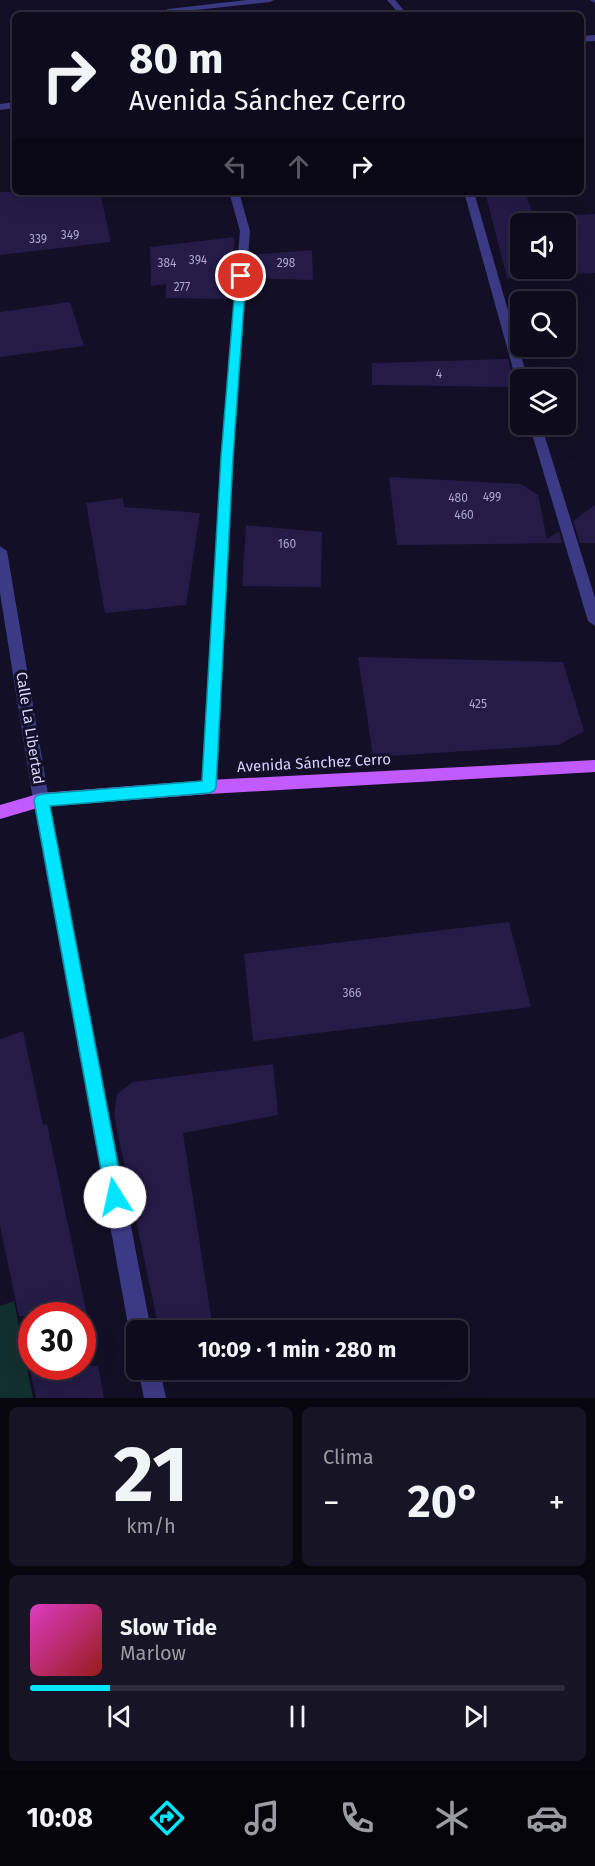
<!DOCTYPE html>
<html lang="es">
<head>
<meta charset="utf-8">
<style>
  :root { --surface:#0e0b1c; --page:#171425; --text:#f1f3f6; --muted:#9b9ba3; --line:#2e2b3b; --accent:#00e5ff }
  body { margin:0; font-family:"Fira Sans",sans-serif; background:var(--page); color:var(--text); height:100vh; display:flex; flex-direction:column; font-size:22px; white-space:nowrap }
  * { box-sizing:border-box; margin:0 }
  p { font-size:20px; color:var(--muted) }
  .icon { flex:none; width:33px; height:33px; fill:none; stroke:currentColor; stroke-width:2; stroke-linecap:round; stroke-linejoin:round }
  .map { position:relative; height:1398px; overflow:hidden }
  .details { display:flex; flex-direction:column; gap:9px; padding:9px; background:#08060f; flex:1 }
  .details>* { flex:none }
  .hud { position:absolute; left:12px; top:12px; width:572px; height:183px; border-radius:9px; box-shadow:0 6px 24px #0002,0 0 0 2px var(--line); background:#0e0b1c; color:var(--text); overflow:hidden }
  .controls { position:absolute; left:510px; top:213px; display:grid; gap:12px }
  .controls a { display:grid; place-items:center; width:66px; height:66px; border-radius:9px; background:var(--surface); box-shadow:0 6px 24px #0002,0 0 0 2px var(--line); font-size:30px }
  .speed { position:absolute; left:18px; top:1302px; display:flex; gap:12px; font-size:30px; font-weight:700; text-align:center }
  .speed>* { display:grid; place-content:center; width:78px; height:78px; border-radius:50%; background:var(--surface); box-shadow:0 6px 24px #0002,0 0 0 2px var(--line); line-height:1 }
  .speed .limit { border:9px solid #d22; background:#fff; color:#111 }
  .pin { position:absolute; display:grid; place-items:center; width:51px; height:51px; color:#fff; margin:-26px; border:3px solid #fff; border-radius:50%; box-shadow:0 2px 6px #0007 }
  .me { position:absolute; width:66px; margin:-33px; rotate:350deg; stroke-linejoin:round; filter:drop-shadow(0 0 4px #0008) }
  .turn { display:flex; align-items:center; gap:21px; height:126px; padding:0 18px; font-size:27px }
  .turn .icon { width:78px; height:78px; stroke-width:2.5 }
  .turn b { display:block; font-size:42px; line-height:51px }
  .lanes { display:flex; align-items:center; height:57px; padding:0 18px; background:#0003; justify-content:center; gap:30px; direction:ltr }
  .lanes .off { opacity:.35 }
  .big { font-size:45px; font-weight:700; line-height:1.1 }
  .details .card { flex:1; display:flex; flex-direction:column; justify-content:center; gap:9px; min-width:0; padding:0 21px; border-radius:9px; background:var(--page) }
  .details .dial { align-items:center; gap:0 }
  .dial b { font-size:78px; line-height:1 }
  .song { display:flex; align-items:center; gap:18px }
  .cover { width:72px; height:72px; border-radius:9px; background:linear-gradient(135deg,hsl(310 70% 55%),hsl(0 70% 35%)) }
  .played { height:6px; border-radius:3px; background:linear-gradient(90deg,var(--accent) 15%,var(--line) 15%) }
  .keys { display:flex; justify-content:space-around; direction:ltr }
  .heat { display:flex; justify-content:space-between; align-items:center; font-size:33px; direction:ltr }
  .details .tiles { flex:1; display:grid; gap:9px; grid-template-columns:1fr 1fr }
  .card:last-child { grid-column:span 2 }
  .trip { position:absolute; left:126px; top:1320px; width:342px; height:60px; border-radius:9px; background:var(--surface); box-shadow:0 6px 24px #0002,0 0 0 2px var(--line); font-weight:700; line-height:60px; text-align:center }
  .tab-bar { display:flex; height:96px; justify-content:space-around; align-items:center; background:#06040b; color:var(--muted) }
  .tab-bar .icon { width:42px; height:42px }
  .tab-bar .on { color:var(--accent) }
  .tab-bar b { font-size:27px; color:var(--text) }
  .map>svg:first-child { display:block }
</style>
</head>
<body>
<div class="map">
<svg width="595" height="1398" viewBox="0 0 595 1398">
  <rect width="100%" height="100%" fill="#130f26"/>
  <!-- green -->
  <path fill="#12302f" d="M14,1301L33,1398H0V1306Z"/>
  <!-- building -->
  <path fill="#241b47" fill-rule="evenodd" d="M0,192H100L111,242L0,255Z
    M485,192H525L534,217L595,214V273L507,278ZM520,224H566V268H520Z
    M234,237L233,256H236L232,299L166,298V284L151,286L150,247Z
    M312,250L313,280L249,278L250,255Z
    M70,302L84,346L0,357V312Z
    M508,359L516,387L372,385V363Z
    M389,477L521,484L538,495L547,539L559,531L562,543L397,545Z
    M123,498L124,507L200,513L186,605L105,613L86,503Z
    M595,505V543H580L573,521Z
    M246,525L322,532L321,587L242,586Z
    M358,657L563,662L584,731L559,745L373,757Z
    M509,922L531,1007L253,1041L244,954Z
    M23,1031L43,1125L47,1124L87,1316H19L0,1226V1039Z
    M273,1064L278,1115L183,1133L213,1330H159L114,1115L117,1094L133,1082Z
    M29,1366H98L104,1398H36Z
    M167,1370H208L169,1383Z"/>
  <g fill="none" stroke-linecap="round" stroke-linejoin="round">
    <!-- minor -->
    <path fill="#3d3a85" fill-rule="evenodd" d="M590,0H595V3Z
      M595,35V41L580,42V36Z
      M15,102V108L0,110V104Z
      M0,546L7,551L49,800L151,1330H136V1339L133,1337L129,1330L33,800L0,593Z
      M138,1370H160L166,1398H144Z"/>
    <!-- tertiary -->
    <path fill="#3d3a85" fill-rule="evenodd" d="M247,0H274L270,2L168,13L164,11L168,9Z
      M387,0H395L408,15H400Z
      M229,192H239L250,231L233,457L217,787L215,792L209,794L203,792L201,787L221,457L240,231Z
      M464,192H474L528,380H520V383L516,380Z
      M529,424H541L595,598V626L588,621Z"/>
    <!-- primary -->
    <path fill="#c25bff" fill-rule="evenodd" d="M595,760V772L209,794L41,807L0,819V805L41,793L209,780Z"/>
  </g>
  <!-- route -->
  <path fill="#00e5ff" stroke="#0095a6" stroke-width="1.5" d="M241,273L246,276L233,457L216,787L214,791L209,793L50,806L124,1197L121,1203L115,1206L108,1203L106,1197L34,800L36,796L42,794L202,781L221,457L236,276Z"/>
  <g text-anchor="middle" stroke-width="6" stroke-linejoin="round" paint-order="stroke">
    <!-- number labels -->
    <g font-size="12" fill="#aca6d1">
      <text x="70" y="239">349</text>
      <text x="38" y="243">339</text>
      <text x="198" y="264">394</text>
      <text x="167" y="267">384</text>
      <text x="286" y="267">298</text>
      <text x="182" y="291">277</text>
      <text x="439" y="378">4</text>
      <text x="492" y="501">499</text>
      <text x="458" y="502">480</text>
      <text x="464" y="519">460</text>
      <text x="287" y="548">160</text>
      <text x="478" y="708">425</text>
      <text x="352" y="997">366</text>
    </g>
    <!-- street labels -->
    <g font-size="15" fill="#d9d4ff" stroke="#130f26">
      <text transform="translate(30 728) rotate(81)" y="5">Calle La Libertad</text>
      <text transform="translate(314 763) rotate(-3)" y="5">Avenida Sánchez Cerro</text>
    </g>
  </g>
</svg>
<div class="controls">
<a><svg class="icon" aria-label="sound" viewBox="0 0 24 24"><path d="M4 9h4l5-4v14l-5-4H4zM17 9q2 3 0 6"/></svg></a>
<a><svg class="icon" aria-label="search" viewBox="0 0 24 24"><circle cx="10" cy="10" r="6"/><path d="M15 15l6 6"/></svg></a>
<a><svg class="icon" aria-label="layers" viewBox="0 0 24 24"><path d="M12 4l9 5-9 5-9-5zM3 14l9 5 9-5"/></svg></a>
</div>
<div class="speed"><div class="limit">30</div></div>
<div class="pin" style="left:241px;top:276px;background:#d93025"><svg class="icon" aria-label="arrive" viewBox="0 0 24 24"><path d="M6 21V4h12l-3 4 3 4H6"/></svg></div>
<svg class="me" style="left:115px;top:1197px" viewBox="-20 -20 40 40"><circle r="19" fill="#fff"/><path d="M0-13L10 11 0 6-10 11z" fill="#00e5ff"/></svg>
<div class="trip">10:09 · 1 min · 280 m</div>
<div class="hud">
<div class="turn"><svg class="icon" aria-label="right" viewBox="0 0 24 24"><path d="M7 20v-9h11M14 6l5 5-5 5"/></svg><div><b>80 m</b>Avenida Sánchez Cerro</div></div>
<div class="lanes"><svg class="icon off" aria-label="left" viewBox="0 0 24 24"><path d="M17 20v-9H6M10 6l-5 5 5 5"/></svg><svg class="icon off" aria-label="ahead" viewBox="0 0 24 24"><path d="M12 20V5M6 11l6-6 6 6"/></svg><svg class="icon" aria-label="right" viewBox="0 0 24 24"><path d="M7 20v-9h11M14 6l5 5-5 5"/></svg></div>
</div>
</div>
<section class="details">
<div class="tiles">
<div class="card dial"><b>21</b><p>km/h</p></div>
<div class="card"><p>Clima</p>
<div class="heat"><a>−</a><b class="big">20°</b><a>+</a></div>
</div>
<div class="card">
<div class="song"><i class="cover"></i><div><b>Slow Tide</b><p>Marlow</p></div></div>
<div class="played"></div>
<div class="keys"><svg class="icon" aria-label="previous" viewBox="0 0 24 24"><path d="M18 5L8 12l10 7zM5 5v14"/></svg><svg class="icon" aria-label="pause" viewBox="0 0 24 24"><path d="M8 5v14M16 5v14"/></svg><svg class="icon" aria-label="next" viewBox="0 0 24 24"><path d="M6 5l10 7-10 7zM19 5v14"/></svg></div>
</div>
</div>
</section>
<nav class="tab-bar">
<b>10:08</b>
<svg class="icon on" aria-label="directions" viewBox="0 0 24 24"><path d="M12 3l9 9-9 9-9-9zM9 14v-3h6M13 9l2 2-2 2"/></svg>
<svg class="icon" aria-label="music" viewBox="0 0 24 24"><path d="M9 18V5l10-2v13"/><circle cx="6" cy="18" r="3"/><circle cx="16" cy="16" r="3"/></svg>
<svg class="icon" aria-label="phone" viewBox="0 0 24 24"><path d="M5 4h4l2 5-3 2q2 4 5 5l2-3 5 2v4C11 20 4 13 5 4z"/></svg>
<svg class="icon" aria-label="climate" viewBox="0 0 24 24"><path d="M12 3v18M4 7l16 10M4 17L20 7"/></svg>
<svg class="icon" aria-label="car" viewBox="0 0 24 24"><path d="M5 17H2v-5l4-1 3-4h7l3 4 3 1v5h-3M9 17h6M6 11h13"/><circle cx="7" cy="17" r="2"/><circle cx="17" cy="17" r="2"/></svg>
</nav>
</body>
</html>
